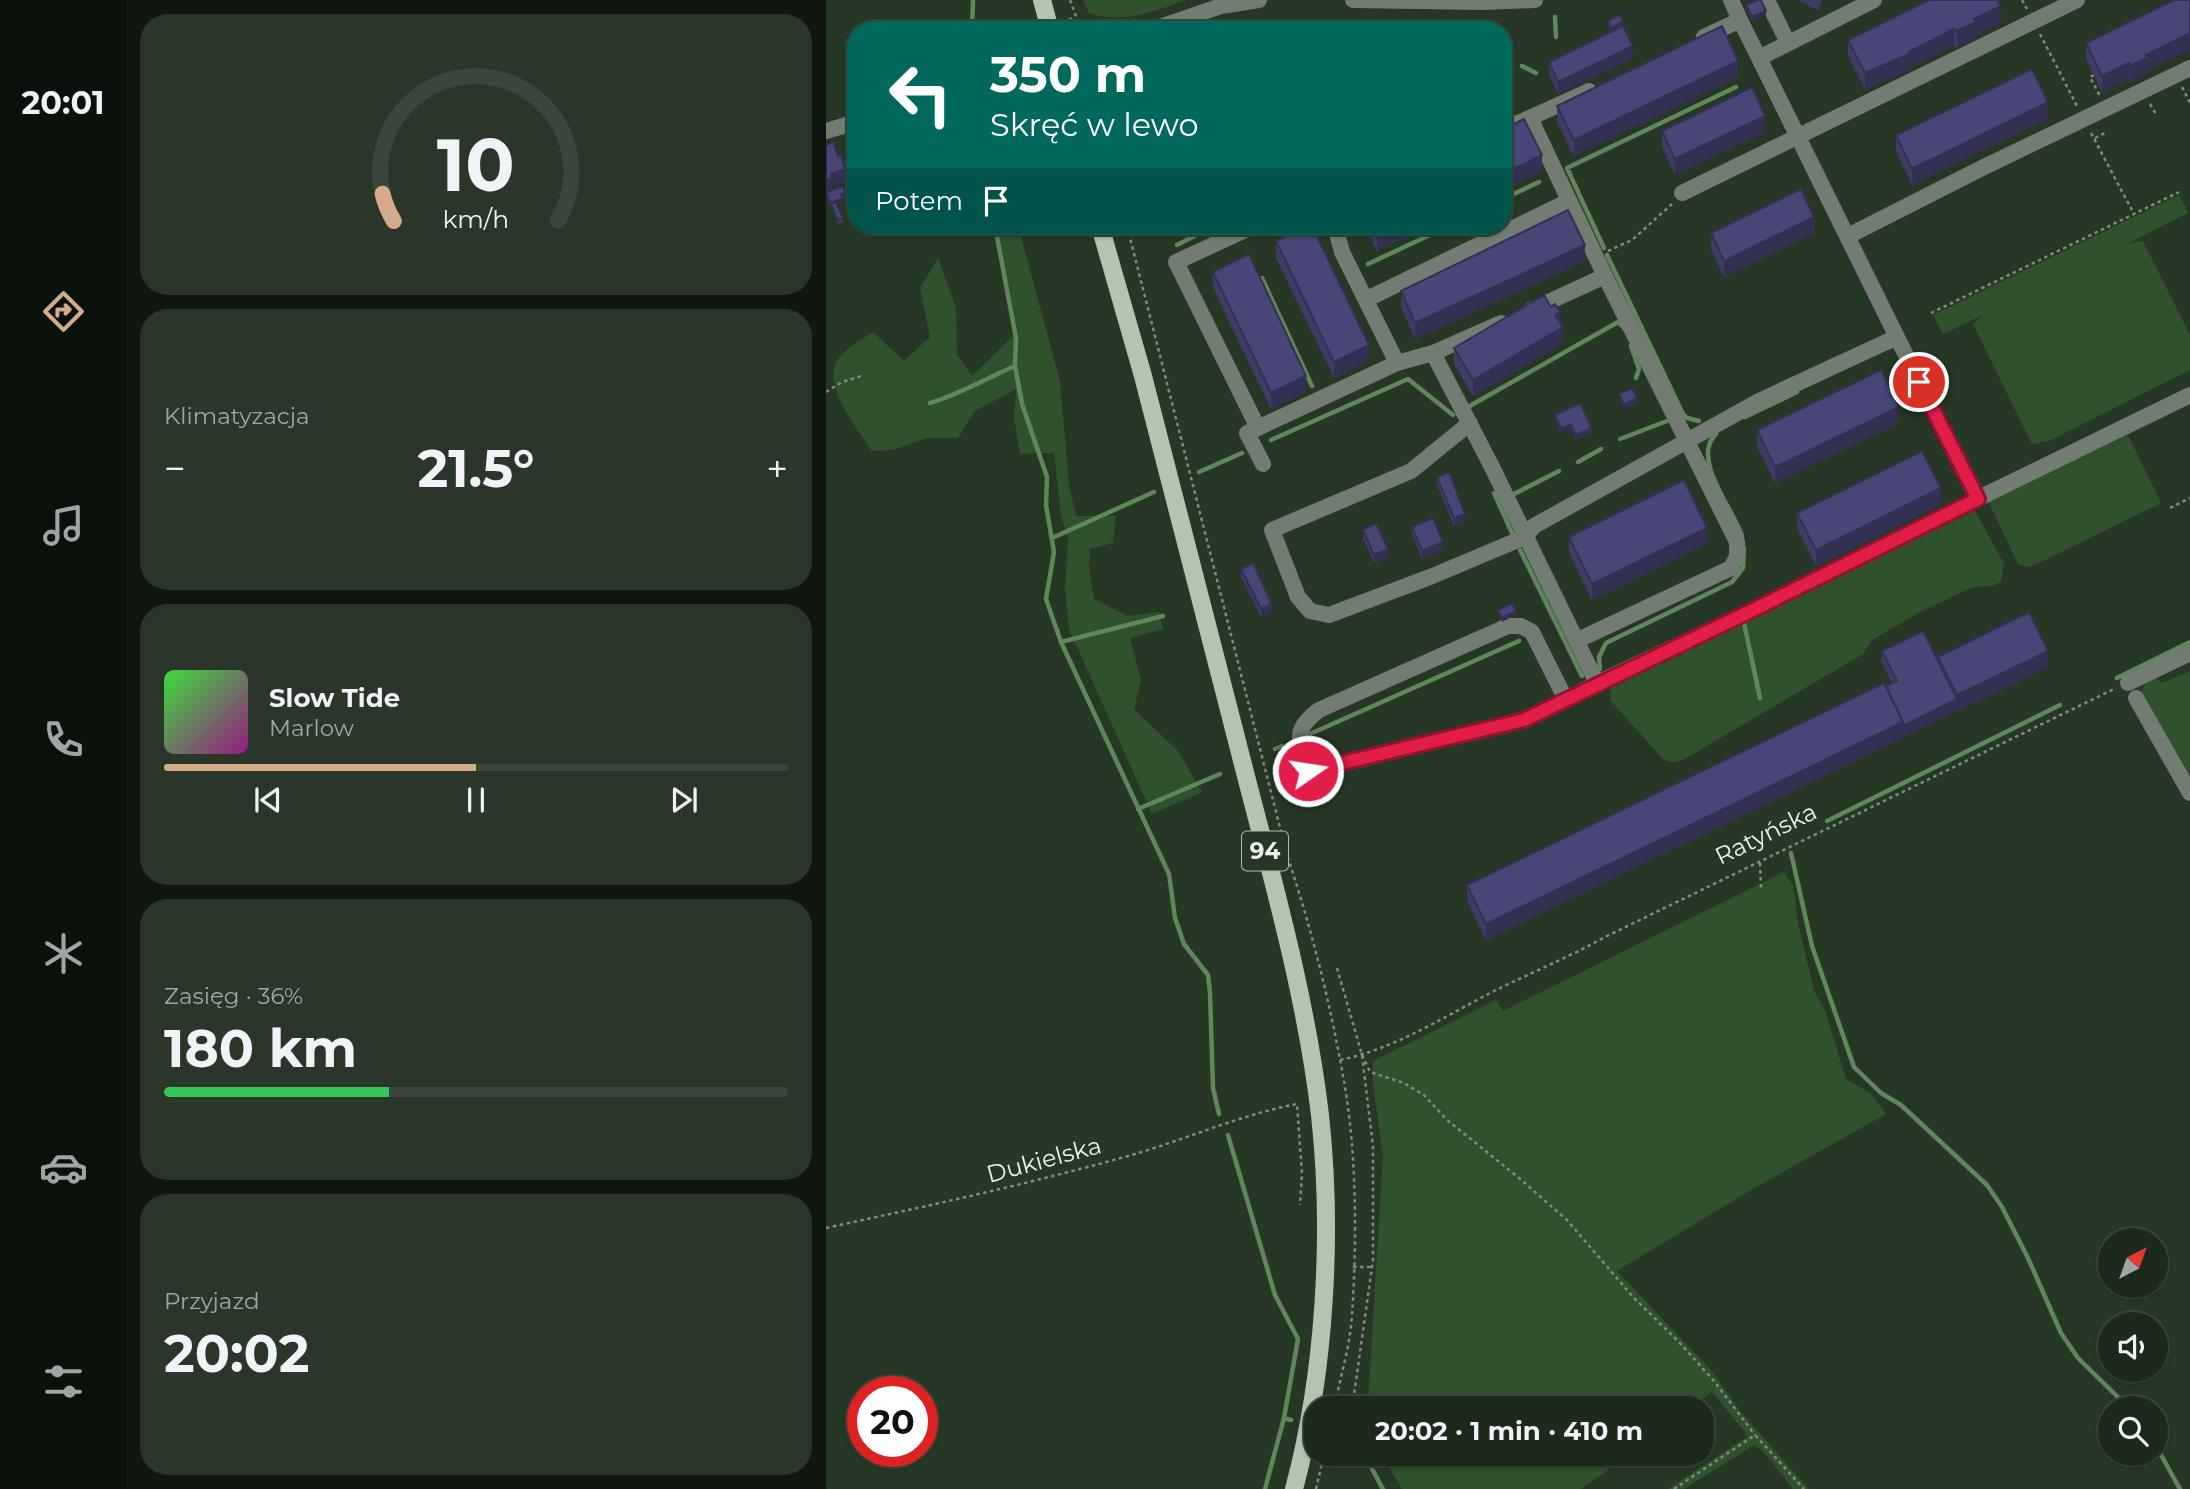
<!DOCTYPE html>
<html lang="pl">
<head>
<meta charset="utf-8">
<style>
  :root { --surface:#1c2a1c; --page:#293629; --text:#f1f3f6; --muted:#a0a7a3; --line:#3a463b; --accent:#d6ab8b }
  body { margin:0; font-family:Montserrat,sans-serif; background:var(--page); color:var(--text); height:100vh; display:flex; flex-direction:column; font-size:26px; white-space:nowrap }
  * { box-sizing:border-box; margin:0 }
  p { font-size:23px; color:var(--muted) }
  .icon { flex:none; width:38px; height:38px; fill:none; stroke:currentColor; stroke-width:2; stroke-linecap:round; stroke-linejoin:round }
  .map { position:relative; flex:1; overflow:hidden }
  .side { display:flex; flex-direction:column; gap:14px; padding:14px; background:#0f170f; width:700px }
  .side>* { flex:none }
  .banner { position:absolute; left:21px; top:21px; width:665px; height:214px; border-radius:28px; box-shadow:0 2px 5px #0004,0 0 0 2px var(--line); background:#00695c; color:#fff; overflow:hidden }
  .needle { width:46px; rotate:41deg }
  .buttons { position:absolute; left:1272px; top:1228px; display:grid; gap:14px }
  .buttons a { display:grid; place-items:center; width:70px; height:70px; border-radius:50%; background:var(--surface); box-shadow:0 2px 5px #0004,0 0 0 2px var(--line); font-size:35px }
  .speed { position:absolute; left:21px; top:1376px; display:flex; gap:14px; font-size:35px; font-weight:700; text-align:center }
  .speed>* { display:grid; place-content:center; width:91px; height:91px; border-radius:50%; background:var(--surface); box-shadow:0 2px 5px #0004,0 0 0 2px var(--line); line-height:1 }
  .speed .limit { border:10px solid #d22; background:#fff; color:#111 }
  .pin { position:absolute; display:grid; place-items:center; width:60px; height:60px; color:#fff; margin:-30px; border:4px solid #fff; border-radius:50%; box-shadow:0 2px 7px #0007 }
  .me { position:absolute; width:77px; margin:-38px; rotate:77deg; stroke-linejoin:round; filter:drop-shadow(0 0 5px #0008) }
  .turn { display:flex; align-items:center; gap:24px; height:147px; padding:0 28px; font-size:32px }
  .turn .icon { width:91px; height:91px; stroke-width:2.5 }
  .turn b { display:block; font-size:49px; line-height:60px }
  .then { display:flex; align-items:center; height:66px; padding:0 28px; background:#0003; gap:14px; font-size:26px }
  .big { font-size:52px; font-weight:700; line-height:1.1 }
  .side .tile { flex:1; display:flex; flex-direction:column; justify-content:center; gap:10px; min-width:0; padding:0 24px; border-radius:28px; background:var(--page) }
  .side .dial { align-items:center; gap:0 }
  .dial svg { height:182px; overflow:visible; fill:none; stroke:var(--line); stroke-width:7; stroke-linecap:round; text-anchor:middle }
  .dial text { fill:var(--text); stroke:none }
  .song { display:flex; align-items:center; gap:21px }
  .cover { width:84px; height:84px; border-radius:10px; background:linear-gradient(135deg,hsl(120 70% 55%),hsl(310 70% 35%)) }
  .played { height:7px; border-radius:4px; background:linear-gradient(90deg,var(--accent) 50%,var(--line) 50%) }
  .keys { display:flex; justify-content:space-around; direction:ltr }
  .heat { display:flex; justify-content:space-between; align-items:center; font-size:38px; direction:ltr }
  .charge { height:10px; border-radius:5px; background:linear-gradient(90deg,#34c759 36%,var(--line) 0) }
  .trip { position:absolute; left:478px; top:1396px; width:410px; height:70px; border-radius:28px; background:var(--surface); box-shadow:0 2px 5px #0004,0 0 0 2px var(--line); font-weight:700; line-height:70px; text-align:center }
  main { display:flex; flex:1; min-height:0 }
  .tab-bar { display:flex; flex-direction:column; width:126px; justify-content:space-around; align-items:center; background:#0b110b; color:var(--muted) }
  .tab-bar .icon { width:49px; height:49px }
  .tab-bar .on { color:var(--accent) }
  .tab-bar b { font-size:32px; color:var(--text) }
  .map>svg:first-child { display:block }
</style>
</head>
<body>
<main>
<nav class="tab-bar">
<b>20:01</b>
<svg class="icon on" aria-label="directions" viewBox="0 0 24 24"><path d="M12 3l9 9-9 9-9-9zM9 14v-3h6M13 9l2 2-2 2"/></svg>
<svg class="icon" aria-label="music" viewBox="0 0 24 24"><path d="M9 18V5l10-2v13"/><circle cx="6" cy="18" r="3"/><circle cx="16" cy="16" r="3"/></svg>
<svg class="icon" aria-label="phone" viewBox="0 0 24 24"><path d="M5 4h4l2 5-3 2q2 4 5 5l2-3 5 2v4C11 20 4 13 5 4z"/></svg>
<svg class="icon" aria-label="climate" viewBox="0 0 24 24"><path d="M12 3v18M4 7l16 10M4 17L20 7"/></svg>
<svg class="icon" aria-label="car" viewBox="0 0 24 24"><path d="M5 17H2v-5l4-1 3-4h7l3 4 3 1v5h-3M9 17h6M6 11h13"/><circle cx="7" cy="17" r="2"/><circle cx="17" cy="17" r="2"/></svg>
<svg class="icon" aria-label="filters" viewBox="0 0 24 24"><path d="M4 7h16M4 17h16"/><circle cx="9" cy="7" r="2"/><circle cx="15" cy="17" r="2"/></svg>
</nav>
<section class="side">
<div class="tile dial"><svg viewBox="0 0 100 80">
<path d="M14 69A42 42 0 1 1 86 69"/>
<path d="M14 69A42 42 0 0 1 9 57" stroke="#d6ab8b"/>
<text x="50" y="56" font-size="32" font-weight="700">10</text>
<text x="50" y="72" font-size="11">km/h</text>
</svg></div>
<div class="tile"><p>Klimatyzacja</p>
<div class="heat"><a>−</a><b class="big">21.5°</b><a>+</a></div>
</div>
<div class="tile">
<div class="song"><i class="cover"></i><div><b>Slow Tide</b><p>Marlow</p></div></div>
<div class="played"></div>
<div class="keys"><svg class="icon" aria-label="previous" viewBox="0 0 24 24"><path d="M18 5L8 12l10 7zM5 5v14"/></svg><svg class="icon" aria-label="pause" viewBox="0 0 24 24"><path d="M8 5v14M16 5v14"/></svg><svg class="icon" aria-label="next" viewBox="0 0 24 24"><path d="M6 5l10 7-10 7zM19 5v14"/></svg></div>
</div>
<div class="tile"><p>Zasięg · 36%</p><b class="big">180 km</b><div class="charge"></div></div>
<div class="tile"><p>Przyjazd</p><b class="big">20:02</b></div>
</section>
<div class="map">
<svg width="1364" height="1489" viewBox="0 0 1364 1489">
  <rect width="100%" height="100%" fill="#263825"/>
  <!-- green -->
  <path fill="#2f512d" d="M257,0H360C330,11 295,25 263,13Z
    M1353,195L1362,213L1301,244L1317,241L1364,335V370L1223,441L1206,444L1147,324L1157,315L1117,334L1107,315Z
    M172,226H192L234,381L243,485L250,516H290L287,543L264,549L263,569L268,599L301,616L333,612L337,629L304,638L315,680L308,709L352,751L376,792L326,814L243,629L239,586L242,539L235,515L228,453L194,454L188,417L190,389L149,411L132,438H101L67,450L46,451C32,430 0,390 9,364C16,350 35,340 47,332L78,361L104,337L94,288L112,258L130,308L131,354L146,376L189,334Z
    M1302,435L1335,503L1209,565L1200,567L1192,564L1162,501Z
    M1148,509L1178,564L1175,582L1166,586L1147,587L1096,611L1046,640L1037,654L862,757C853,762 846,764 837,759L784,700L785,687Z
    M1364,671V782L1315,692L1321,680L1329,676L1336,683Z
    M958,872L967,886L973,928L988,991L999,1010L1020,1079L1044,1093L1060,1114L925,1190L791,1271L886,1371L914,1411L983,1489H967L935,1449L928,1445L858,1489H842L922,1436L886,1392L864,1409H536L542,1402L557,1157L547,1083V1061L670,1000L677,1011Z
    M555,1454H805L755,1489H576Z"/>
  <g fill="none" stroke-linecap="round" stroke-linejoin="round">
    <!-- stream -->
    <path stroke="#5f875b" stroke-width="4.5" d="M729,17L730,37
      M146,30L147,0
      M677,53L681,55
      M696,66L710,73
      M677,199L713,182
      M169,226L190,338L189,366L196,404L221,477L220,505L228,552L220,599L235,642L343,874L349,918L358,944L382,975L384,993L387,1088L393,1114
      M351,245L384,228
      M778,248L741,168L910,87
      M781,255L857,414L861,418L873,421
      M542,264L623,226
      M436,278L486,386
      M805,346L813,369L810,378
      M104,403C134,394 161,378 189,366
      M642,407L792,322L798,328
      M919,417L971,392
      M890,434C864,458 908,510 916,536
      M794,439L841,421
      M445,440L582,379L627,415
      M752,462L775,449
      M373,472L416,453
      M668,493L686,533
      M686,495L733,471
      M226,538L328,492
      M694,550L756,676
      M918,623L934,698
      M235,642L337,616
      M774,669L773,657L780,643L906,582L917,568L918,548
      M1291,678L1364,642
      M484,734L693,641
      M449,749L456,746
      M312,809L394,774
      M1001,821L1234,705
      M965,853L986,946L1028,1067L1055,1093L1075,1105L1161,1185L1176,1207L1202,1258L1235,1333L1252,1358L1304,1409
      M402,1135L449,1295L472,1339L458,1418L465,1420
      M1330,1446L1354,1489
      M538,1454L557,1489
      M439,1489L458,1418"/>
    <!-- path -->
    <path stroke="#7e8c7c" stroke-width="2.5" stroke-dasharray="3.5 3.5" stroke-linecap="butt" d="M244,0L255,30
      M1196,0L1201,9
      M236,21L249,18
      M253,26L310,25
      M1214,34L1251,106
      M1268,75L1264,77L1274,96
      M1356,87L1364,103
      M1324,104L1331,116
      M1265,133L1308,214
      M1269,138L1279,133
      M301,226L461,855C485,927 504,1002 517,1076C531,1149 531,1241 526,1315C524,1347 514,1378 508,1409
      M782,251L806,240L846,204
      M1105,313L1353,192
      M0,392L16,382L35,376
      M1344,508L1364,498
      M934,863L935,888
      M511,968L536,1055L547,1146V1260L526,1409
      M536,1055L544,1072L578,1083L598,1095L620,1119L693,1178L741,1220L808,1298L851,1340L888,1381L929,1435
      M514,1060C571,1048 619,1016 670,990C707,972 745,956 781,936L1290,688
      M0,1228C102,1206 202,1184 302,1156C359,1140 413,1115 471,1104L476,1174L474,1205
      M527,1267H545
      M490,1489L498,1454
      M848,1489L929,1435L978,1489"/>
    <!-- minor -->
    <path stroke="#737c72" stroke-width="16" d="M527,0L658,2L709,0
      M905,0L914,20
      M941,0L962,43
      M1048,0L933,58L1151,499L1364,395
      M325,30L395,6L433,0
      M878,37L914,20L933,58
      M704,118L779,276L705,310
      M677,130L763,91
      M0,131L30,122
      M856,193L1251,0
      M428,226L350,262L432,428
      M509,226L516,252L571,363
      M1022,236L1156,168L1364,68
      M541,299L743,201
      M607,353L666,467L771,683L925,611L1151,499
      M644,423L585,471L446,530L472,597L484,611L503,615L604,577L699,537L708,526L933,401L1071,337
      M437,464L421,433L571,363L607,353L675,323
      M752,640L905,568L911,556V542L779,276
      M1302,683L1364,653
      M1310,698L1364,793
      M740,700L706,632L695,626H682L493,710C465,731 474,740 482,771L698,720C723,709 747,696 771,683"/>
    <!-- major -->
    <path stroke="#b3c5b1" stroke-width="18" d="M216,0L224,30
      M274,226C288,276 303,326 317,376C349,497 380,619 411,741C442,864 479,988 494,1115C507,1233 499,1374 468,1489"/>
  </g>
  <!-- wall -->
  <path fill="#3d3c65" d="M972,0H996L993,11Z
    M1364,0V49L1322,70V73L1304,82L1303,79L1276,92L1260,59V43Z
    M920,5L940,15L926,21L920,9Z
    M782,21L797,25L789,30L807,58L732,94L723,74V62L785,32L782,25Z
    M1175,22L1150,35V38L1131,48L1128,45L1084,67V70L1039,89L1022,56V40Z
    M912,77L748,156L731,122V106Z
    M1222,118L1086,185L1070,151V135Z
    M836,131L939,132L849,175L836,147Z
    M1,192L19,197L17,198V202L11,204L17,222L12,224L5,206L4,207L1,196Z
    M539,226H603L551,251Z
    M885,233H988L898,277L885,249Z
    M450,241L543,361L508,378L450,258Z
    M759,261L589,339L575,307V291Z
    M387,272L480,392L445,409L387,288Z
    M734,322L737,343L647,396L628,364V348Z
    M729,415L766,432L750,440L745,428L735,433L729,419Z
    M1073,423L949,483L931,446V430Z
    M611,477L639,522L628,526L611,485Z
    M1115,504L990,566L971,529V513Z
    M586,527L617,550L596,559L586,535Z
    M537,530L562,557L548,563L537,538Z
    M743,537L881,544L766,600L743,553Z
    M415,569L446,612L435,617L415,577Z
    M1056,651L1112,661V657L1222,667L660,940L641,901V885L1066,683L1056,663Z"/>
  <!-- shaded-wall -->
  <path fill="#323153" d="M1175,6V22L1150,35V38L1131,48V31L1148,19Z
    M940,11V15L926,21V17Z
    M797,21V25L785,32V28Z
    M1128,29V45L1084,67V70L1039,89V73Z
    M1364,33V49L1322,70V73L1304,82V66L1320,55Z
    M807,46V58L732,94V82Z
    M912,61V77L748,156V140Z
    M1303,63V79L1276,92V76Z
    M1222,102V118L1086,185V169Z
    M939,116V132L849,175V159Z
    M716,155V171L677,190V174Z
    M19,169V181L6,186V190L0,192V180L5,174Z
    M19,193V197L17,198V202L4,207V203Z
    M988,217V233L898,277V261Z
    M571,226H603L551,251V235Z
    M759,245V261L589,339V323Z
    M734,312V328L729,315Z
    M737,327V343L647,396V380Z
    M543,345V361L508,378V362Z
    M480,376V392L445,409V393Z
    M811,398V403L798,409V405Z
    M1073,407V423L949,483V467Z
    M745,424V428L735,433V429Z
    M766,428V432L750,440V435Z
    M1115,488V504L990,566V550Z
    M639,514V522L628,526V518Z
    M881,528V544L766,600V584Z
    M617,542V550L596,559V551Z
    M562,549V557L548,563V555Z
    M446,604V612L435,617V609Z
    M690,611V615L676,622V618Z
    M1222,651V667L1131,711V695Z
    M1131,699V711L660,940V924L1077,722Z"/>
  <!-- building -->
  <path fill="#474676" stroke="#323153" stroke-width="2" d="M932,0H935L940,11L926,17L920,5Z
    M1103,0H1172L1175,6L1148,19L1150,22L1131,31L1128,29L1083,52L1084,54L1039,73L1022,40Z
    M1348,0H1364V33L1320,55L1322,57L1304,66L1303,63L1276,76L1260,43Z
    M794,15L797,21L785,28L782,21Z
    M797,26L807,46L732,82L723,62Z
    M896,26L912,61L748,140L731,106Z
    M1206,69L1222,102L1086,169L1070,135Z
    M926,87L939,116L849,159L836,131Z
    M698,119L716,155L677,174V129Z
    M7,142L12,156L15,155L19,169L5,174L6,178L0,180V145Z
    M17,186L19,193L15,195L17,198L4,203L1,192Z
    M975,189L988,217L898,261L885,233Z
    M10,202L17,218L12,220L5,204Z
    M742,210L759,245L589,323L575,291Z
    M483,226H486L543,345L508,362L450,241Z
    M547,226H571L551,235Z
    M423,254L480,376L445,393L387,272Z
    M718,295L725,307L729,304L734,312L729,315L737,327L647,380L628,348Z
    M1055,370L1073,407L949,467L931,430Z
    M806,388L811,398L798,405L793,394Z
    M754,403L766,428L750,435L745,424L735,429L729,415Z
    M1096,451L1115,488L990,550L971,513Z
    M623,472L639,514L628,518L611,477Z
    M858,480L881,528L766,584L743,537Z
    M607,518L617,542L596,551L586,527Z
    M550,523L562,549L548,555L537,530Z
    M427,563L446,604L435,609L415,569Z
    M686,603L690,611L676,618L672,610Z
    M1203,612L1222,651L1131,695L1112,657Z
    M1097,631L1131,699L1077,726V722L1060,686L1071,681L1056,651Z
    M1058,683L1077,722L660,924L641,885Z"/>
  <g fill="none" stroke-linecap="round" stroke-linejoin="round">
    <defs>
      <path id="route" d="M482,771L698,720L925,611L1152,499L1093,382"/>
    </defs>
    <!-- route casing -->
    <use href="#route" stroke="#92132f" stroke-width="18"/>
    <!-- route -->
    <use href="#route" stroke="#e11d48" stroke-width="12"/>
  </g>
  <g text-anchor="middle" stroke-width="7" stroke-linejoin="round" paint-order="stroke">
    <!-- shield labels -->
    <rect fill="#263825" stroke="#aebbac" stroke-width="2" x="416" y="831.5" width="46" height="39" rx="5"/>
    <g font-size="23" font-weight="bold" fill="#e8f3e6">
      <text x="439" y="859">94</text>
    </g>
    <!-- street labels -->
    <g font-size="24" fill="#e8f3e6" stroke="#263825">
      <text transform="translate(940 834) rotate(-26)" y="8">Ratyńska</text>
      <text transform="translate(218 1160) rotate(-15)" y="8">Dukielska</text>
    </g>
  </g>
</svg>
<div class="buttons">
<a><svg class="needle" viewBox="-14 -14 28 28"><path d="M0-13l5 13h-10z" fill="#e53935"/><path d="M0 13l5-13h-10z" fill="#a0a7a3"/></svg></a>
<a><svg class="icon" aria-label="sound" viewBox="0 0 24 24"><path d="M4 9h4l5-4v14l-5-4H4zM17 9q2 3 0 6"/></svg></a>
<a><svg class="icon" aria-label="search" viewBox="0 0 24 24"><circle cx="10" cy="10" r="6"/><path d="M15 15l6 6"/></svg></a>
</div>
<div class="speed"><div class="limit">20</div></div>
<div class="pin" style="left:1093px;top:382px;background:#d93025"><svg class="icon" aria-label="arrive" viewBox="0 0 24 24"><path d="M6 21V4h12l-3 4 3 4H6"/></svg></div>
<svg class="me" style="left:482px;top:771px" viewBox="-20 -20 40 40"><circle r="17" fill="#e11d48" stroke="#fff" stroke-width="3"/><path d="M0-11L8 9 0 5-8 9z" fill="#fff"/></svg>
<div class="trip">20:02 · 1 min · 410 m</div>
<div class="banner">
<div class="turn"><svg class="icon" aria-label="left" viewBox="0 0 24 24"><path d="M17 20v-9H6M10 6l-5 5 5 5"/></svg><div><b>350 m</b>Skręć w lewo</div></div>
<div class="then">Potem<svg class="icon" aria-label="arrive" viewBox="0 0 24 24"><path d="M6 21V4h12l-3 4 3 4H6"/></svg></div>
</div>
</div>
</main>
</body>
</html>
